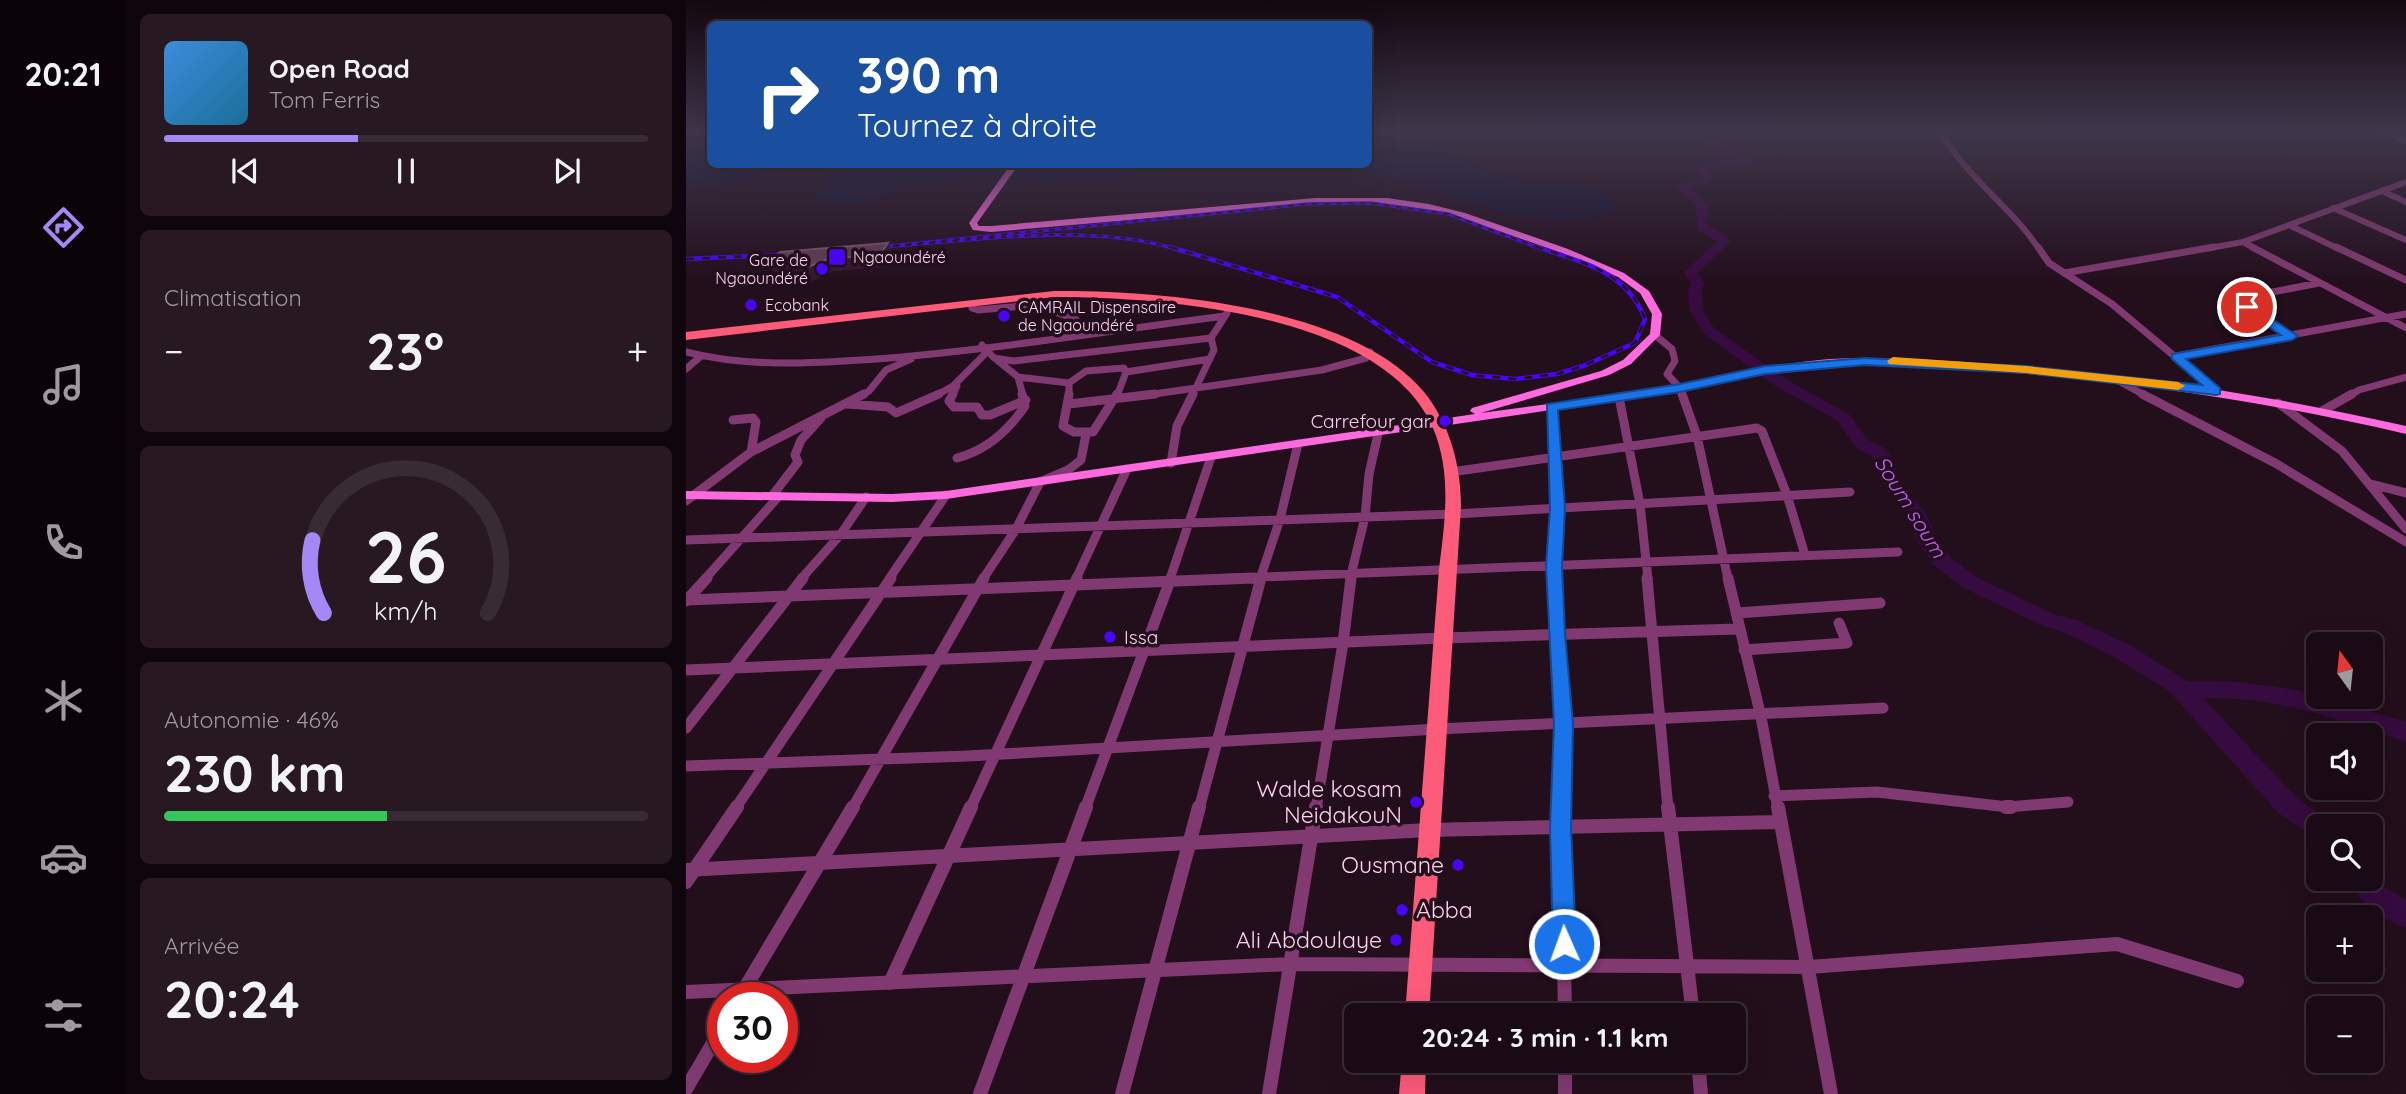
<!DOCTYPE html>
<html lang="fr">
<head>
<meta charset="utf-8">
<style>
  :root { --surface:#1a0a15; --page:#271822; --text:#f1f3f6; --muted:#9f9aa0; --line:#382b34; --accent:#a588f6 }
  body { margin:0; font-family:Quicksand,sans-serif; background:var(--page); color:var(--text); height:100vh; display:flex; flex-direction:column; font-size:26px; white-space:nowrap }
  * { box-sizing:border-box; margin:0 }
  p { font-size:23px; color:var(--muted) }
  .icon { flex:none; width:38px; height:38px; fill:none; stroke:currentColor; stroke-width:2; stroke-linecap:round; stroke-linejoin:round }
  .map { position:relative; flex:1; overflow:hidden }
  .drawer { display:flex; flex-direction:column; gap:14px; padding:14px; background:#0e060c; width:560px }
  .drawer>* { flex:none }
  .top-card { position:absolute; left:21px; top:21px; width:665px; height:147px; border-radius:10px; box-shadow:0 7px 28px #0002,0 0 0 2px var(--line); background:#1a4fa0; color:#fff; overflow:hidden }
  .needle { width:46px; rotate:345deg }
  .tools { position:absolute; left:1620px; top:632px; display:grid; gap:14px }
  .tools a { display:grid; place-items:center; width:77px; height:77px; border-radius:10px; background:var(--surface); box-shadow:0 7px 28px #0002,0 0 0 2px var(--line); font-size:35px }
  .speed { position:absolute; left:21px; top:982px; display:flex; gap:14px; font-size:35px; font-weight:700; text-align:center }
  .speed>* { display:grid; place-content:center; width:91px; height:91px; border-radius:50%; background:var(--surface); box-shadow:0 7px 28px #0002,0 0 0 2px var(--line); line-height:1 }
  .speed .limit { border:10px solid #d22; background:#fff; color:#111 }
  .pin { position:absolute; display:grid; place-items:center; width:60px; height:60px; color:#fff; margin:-30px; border:4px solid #fff; border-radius:50%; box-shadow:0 2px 7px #0007 }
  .me { position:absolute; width:77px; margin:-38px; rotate:358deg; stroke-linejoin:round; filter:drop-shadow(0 0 5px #0008) }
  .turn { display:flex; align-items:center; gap:24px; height:147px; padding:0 35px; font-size:32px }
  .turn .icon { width:91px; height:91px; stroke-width:2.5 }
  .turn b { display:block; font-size:49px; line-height:60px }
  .big { font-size:52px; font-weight:700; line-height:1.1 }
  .drawer .widget { flex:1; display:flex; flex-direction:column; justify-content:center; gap:10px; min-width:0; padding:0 24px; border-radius:10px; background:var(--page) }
  .drawer .dial { align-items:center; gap:0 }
  .dial svg { height:182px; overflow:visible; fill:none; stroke:var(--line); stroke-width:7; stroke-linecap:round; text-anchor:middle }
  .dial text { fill:var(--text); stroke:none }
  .song { display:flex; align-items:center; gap:21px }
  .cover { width:84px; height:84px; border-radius:10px; background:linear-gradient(135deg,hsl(210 70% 55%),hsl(200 70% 35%)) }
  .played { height:7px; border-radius:4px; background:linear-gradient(90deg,var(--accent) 40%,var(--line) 40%) }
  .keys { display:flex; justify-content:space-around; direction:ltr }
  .heat { display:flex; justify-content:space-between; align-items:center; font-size:38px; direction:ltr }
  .charge { height:10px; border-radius:5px; background:linear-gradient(90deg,#34c759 46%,var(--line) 0) }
  .trip { position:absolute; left:658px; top:1003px; width:402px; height:70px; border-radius:10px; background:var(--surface); box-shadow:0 7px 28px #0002,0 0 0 2px var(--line); font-weight:700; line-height:70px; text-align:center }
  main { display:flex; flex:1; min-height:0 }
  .tab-bar { display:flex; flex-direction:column; width:126px; justify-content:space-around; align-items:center; background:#0a0408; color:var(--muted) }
  .tab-bar .icon { width:49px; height:49px }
  .tab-bar .on { color:var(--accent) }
  .tab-bar b { font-size:32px; color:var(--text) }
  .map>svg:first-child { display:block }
</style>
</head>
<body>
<main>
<nav class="tab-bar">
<b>20:21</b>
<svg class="icon on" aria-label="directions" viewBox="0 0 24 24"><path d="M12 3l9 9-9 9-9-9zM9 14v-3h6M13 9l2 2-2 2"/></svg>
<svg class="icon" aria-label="music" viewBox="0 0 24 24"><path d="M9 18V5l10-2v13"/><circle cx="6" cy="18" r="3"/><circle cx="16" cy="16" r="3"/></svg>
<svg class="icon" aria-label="phone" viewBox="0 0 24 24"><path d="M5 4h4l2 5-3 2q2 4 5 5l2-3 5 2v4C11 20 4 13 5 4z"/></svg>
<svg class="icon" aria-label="climate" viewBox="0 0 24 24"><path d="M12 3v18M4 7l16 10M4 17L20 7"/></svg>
<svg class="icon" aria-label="car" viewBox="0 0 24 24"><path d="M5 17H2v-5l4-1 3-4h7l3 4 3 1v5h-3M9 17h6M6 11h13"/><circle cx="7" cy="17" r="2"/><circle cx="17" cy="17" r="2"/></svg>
<svg class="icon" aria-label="filters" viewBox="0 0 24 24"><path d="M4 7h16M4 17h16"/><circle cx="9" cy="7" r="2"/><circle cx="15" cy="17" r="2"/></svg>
</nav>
<section class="drawer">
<div class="widget">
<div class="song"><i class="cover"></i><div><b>Open Road</b><p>Tom Ferris</p></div></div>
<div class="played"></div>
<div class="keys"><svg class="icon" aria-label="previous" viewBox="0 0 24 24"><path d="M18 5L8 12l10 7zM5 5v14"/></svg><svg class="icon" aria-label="pause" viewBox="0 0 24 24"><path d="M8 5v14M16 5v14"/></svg><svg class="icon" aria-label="next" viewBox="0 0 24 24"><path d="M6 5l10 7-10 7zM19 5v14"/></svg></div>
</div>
<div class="widget"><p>Climatisation</p>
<div class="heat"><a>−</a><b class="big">23°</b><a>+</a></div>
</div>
<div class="widget dial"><svg viewBox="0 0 100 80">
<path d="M14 69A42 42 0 1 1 86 69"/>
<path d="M14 69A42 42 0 0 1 9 37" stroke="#a588f6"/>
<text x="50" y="56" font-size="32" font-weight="700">26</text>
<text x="50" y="72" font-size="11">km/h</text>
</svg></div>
<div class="widget"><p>Autonomie · 46%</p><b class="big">230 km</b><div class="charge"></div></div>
<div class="widget"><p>Arrivée</p><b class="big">20:24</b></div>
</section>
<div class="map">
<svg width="1720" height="1094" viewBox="0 0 1720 1094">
  <rect width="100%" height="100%" fill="#230e1c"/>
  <!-- green -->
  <path fill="#15122d" d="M0,130H24V164L116,165L93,168L40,186L2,187Z
    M683,130H766L749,145L779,162L817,176L887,184L919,192L932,206C888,241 786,203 738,188L732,182L655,169H519L460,172L427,181L357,183L329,177H294L214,190L170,205L142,206L132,201C125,185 140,178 145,165L682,164Z"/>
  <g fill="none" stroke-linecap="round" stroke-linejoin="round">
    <!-- river -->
    <path fill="#360b3f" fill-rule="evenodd" d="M1002,130H1015L1012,133L1013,136L1048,146L1066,162L1061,165L1022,169L1027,177L1021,186L1006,189L1022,204L1021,225L1041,236L1044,243L1011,273L1019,283L1016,290L1017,310L1028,328L1103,381L1164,415L1182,440L1198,448L1207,459L1215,483L1241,515L1250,540L1265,558L1292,578L1370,615L1390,620L1444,645L1501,681L1554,682L1611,690L1720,722V742C1655,719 1587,696 1517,698L1610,797L1642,820L1645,826H1633V839L1592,813L1483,691L1428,657L1377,632L1357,626L1278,588L1251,568L1231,542L1223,517L1197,483L1192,464L1186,456L1170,448L1152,421L1091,387L1018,334L1003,310L1002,290L1005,283L997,273L1031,242L1011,230L1010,205L990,186L996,183L1013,181L1015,177L1010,168C1023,159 1038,160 1053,159L1041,150L1005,140Z
      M1685,871L1695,885L1720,900V928C1695,918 1673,903 1662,878H1685Z"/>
    <!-- street-far4 -->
    <path stroke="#813a71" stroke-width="6" d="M1254,130C1279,177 1324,205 1353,249
      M1693,130L1720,141
      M1696,191L1720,202
      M1647,208L1720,240
      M1603,225L1653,249
      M1557,242L1570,249
      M1518,249L1557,242L1720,182"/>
    <!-- street-far3 -->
    <path stroke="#813a71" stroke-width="7" d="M1352,247L1363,263L1426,304L1530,391
      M1566,247L1720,328
      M1650,247L1720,280
      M1378,273L1528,247
      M288,304L286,308L292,310L347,305L390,319L388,336
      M969,335L986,349L989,361L981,374L994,388L997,396
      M1606,336L1561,308L1555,298L1633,283
      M296,345L308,358L327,361L525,338
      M0,352C61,368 128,363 190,359C306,350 422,331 538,316
      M1490,356L1720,314
      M311,360L332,377L337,396
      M0,369L15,356
      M440,372L524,359
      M332,377L383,383
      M1429,379L1460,396
      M383,383V396
      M383,383L400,371L438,368L440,372L431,396
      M175,396L183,391L200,370L225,359
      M249,396L267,386L299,354
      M266,396L271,386H268
      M454,396L636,370L680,358L684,352
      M506,396L528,350L525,338L541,313
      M1663,396L1673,390L1720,377"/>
    <!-- street-far2 -->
    <path stroke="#813a71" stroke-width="9" d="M267,394L263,401L268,407H291L296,415H304L340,400
      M383,394L377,426L388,432H407L431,394
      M996,394L1011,436L1042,579
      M1456,394L1589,463L1720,542
      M933,397L954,504L962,579
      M1592,403L1656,451L1720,529
      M161,404L202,407L210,413L253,394
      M383,404L469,394
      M866,407L871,509L869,579
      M1636,411L1666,394
      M47,420L67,418L70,422L65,452
      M271,458C301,450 322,431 339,406L336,394
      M485,463L491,426L507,394
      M765,472L1071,428L1076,431L1101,495L1119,555
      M1685,484L1720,493
      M86,496L112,462L109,455L115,440L135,418
      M0,501L65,452L178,394
      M0,540L768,514L1164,492
      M19,579L93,496
      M115,579L155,534L180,497
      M203,579L260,495
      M297,579L330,529L354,482L382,470L395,460L400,434
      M390,579L441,469
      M484,579L525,457
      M524,579L1212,552
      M574,579L594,519L612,444
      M664,579L679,517L683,474L692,434"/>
    <!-- street-far1 -->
    <path stroke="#813a71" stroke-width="11" d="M869,578L878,724L875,809
      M961,578L982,809
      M1042,578L1075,717L1092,809
      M0,600L568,578
      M0,601L21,578
      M1050,613L1194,603
      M1058,650L1161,643L1153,623
      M0,670L757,638L1052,629
      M0,728L117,578
      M0,766L282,756L752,729L1197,708
      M1088,796L1191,792L1322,807L1382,802
      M49,809L205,578
      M166,809L298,578
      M284,809L391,578
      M399,809L485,578
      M513,809L575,578
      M630,809L657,643L665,578"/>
    <!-- street -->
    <path stroke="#813a71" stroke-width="14" d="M875,807L879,1015
      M982,807L1007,1015
      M1092,807L1145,1094
      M1320,807H1325
      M0,870L743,830L1093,822
      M0,882L51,807
      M204,983L285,807
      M0,992L604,964L1123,967L1431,944L1551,981
      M53,998L167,807
      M879,1060V1094
      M1012,1060L1015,1094
      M0,1089L37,1026
      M294,1094L400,807
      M436,1094L513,807
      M583,1094L630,807"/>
    <!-- secondary -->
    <path fill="#fc6ade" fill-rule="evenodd" d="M325,164H333L291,223L293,226H305L629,198H701L743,204L779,213L882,249L938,273L963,291L976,314L974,335L945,364L923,375L795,413C861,404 927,396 993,385C1044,376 1093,363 1144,359C1202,356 1261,361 1318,365C1454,375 1587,396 1720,426V434C1587,403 1452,382 1316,372C1258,367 1199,362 1141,366C1091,370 1042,381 994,391L260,499L206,502L0,499V491L206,494L260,491L789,414L784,411L786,408L915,371L937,360L964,334L966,314L954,293L932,277L876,253L773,217L743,210L701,204H629L305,232L287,230L283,223Z"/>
    <!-- primary -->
    <path fill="#fc5b7a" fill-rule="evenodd" d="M368,291C473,290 667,306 738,392C764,424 775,466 775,506L743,1015H719L753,569C759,522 766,473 747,428C698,313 476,297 368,297L0,340V332Z
      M716,1060H740L739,1094H713Z"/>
    <defs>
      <path id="rail-far1" d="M195,247C287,241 402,222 490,249
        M184,248L622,204L684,203L762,214L856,249"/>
      <path id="rail" d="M484,247L651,297L746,362L786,375L829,379L871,374L897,366L949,343L959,319C940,270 896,263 851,247
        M184,248L194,247
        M0,259L111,254"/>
    </defs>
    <!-- rail-far1 casing -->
    <use href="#rail-far1" stroke="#4805f6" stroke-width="3.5"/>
    <!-- rail casing -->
    <use href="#rail" stroke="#4805f6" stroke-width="4.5"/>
    <!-- rail-far1 -->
    <use href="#rail-far1" stroke="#230e1c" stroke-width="2" stroke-dasharray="6" stroke-linecap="butt"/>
    <!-- rail -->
    <use href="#rail" stroke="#230e1c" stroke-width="2.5" stroke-dasharray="8" stroke-linecap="butt"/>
  </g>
  <!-- wall -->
  <path fill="#502841" d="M208,256L200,266L148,271L126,281L120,273L91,276L84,264Z"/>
  <!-- shaded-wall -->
  <path fill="#36162a" d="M202,243L208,256L200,266L148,271L126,281L119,268L142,259Z
    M113,261L120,273L91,276L84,264Z"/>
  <!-- building -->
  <path fill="#633a54" stroke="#7b526d" stroke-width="2" d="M202,243L194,254L142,259L119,268L113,261L84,264L94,252Z"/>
  <!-- sky -->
  <linearGradient id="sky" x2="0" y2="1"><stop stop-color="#13080f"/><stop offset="0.46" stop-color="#3f364b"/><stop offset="1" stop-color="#3f364b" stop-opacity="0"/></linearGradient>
  <rect width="1720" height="283" fill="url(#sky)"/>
  <!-- route -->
  <path fill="#1a73e8" stroke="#114b97" stroke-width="2" d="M1557,305H1565L1612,336L1606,340L1500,359L1534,388V394L1530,395L1340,373L1179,365L1079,374L994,392L872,410L879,509L876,566L879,634L887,724L885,827L890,944L886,952L878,955L870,952L867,944L864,827L868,724L860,566L864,509L861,404L994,384L1079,366L1179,358L1340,366L1516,385L1486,359V354L1595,335L1557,310Z"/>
  <!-- slow -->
  <path fill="#f59e0b" d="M1207,357L1340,366L1492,382L1499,386L1492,390L1340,373L1203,364L1201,361Z"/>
  <!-- markers -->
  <g fill="#4805f6" stroke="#230e1c" stroke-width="2.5">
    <rect x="142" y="248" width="18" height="18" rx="3.5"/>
    <circle cx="136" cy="269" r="7"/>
    <circle cx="65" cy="305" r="7"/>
    <circle cx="318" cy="316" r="7"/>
    <circle cx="759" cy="421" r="7"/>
    <circle cx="424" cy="637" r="7"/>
    <circle cx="730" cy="802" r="7"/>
    <circle cx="772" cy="865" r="7"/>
    <circle cx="716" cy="910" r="7"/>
    <circle cx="710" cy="940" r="7"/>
  </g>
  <g text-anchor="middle" stroke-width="7" stroke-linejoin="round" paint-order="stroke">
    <!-- far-poi labels -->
    <g font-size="16" fill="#fed1f1" stroke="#230e1c" text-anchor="start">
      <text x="167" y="263">Ngaoundéré</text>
      <text x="122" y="266" text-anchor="end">Gare de<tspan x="122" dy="18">Ngaoundéré</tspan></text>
      <text x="79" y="311">Ecobank</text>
      <text x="332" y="313">CAMRAIL Dispensaire<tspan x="332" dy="18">de Ngaoundéré</tspan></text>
    </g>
    <!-- poi labels -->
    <g font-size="19" fill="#fed1f1" stroke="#230e1c" text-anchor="end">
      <text x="745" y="428">Carrefour gar</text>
      <text x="438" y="644" text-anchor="start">Issa</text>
    </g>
    <!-- water labels -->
    <g font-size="21" font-style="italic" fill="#c561fc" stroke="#230e1c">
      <text transform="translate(1224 507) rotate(58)" y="7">Soum soum</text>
    </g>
    <!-- near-poi labels -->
    <g font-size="23" fill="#fed1f1" stroke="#230e1c" text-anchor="end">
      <text x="716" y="797">Walde kosam<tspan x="716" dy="26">NeidakouN</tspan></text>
      <text x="758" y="873">Ousmane</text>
      <text x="730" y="918" text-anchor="start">Abba</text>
      <text x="696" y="948">Ali Abdoulaye</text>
    </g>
  </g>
</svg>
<div class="tools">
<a><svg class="needle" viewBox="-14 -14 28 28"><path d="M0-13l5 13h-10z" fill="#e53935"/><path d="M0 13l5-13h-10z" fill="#9f9aa0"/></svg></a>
<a><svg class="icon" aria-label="sound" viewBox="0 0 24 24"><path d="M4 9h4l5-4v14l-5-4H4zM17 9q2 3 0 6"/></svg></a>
<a><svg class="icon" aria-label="search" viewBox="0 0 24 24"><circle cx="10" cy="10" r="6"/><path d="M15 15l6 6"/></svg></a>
<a>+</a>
<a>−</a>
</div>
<div class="speed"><div class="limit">30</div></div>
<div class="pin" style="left:1561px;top:307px;background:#d93025"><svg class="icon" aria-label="arrive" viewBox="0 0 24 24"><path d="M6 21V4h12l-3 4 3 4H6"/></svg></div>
<svg class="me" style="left:878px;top:944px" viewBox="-20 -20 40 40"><circle r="17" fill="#1a73e8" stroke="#fff" stroke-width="3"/><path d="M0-11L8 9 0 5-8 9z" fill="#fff"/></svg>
<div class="trip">20:24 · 3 min · 1.1 km</div>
<div class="top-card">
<div class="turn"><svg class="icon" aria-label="right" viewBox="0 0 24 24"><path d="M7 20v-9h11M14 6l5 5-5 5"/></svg><div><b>390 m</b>Tournez à droite</div></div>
</div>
</div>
</main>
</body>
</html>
